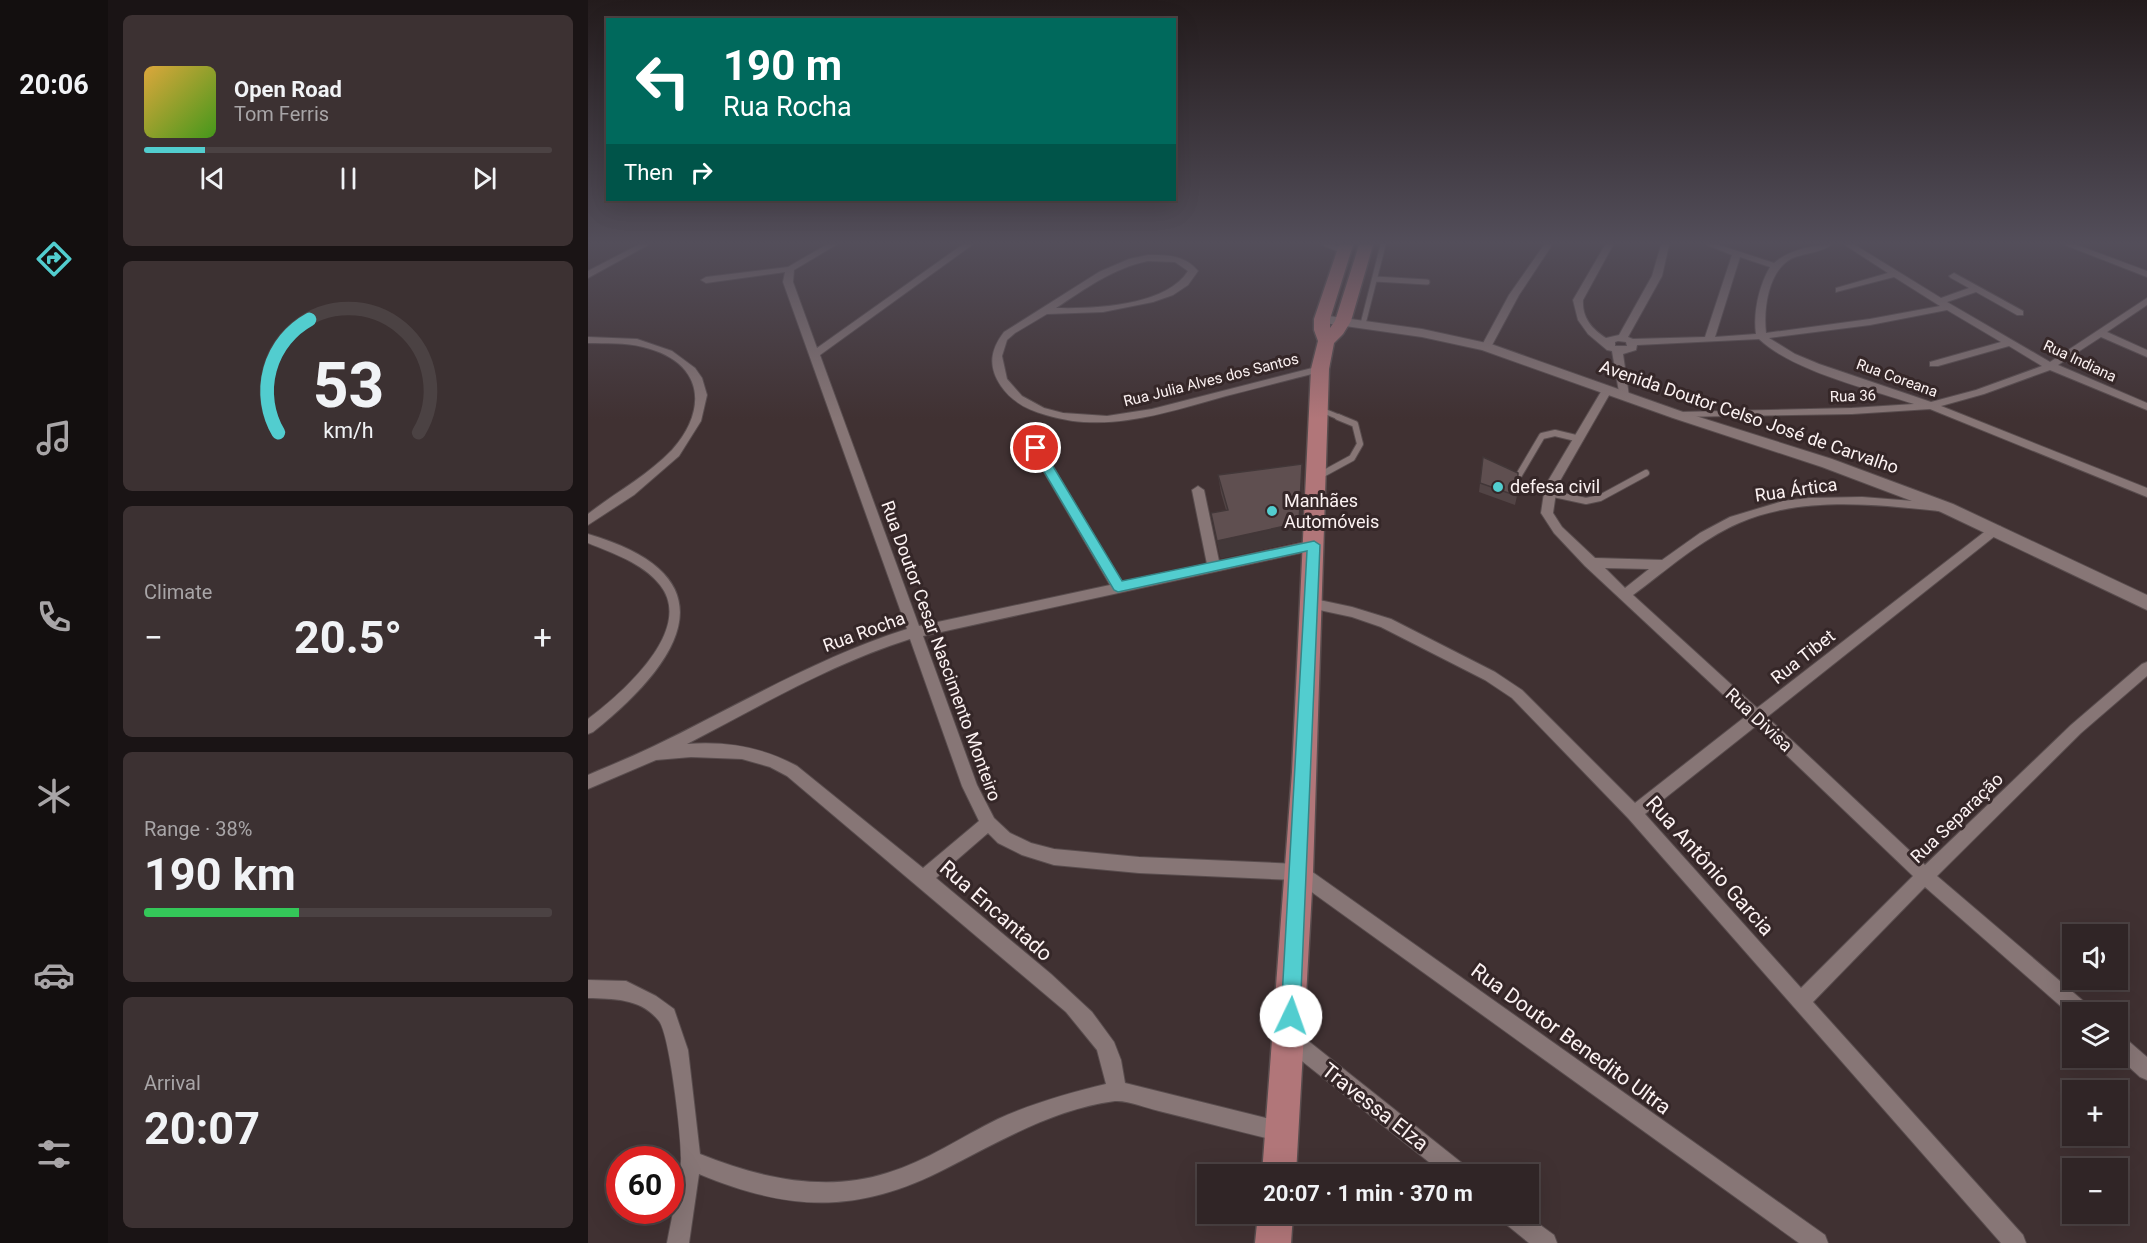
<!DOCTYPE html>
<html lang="en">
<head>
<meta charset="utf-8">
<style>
  :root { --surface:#302526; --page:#3c3132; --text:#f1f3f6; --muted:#a8a5a7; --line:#4b4243; --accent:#52cdcf }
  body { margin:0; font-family:Roboto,sans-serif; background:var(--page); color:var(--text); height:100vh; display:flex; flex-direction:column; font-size:22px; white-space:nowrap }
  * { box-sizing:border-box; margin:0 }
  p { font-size:20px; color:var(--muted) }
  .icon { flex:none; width:33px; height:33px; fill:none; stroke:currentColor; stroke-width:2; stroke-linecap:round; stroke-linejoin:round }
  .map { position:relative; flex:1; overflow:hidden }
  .sheet { display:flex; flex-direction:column; gap:15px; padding:15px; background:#1a1415; width:480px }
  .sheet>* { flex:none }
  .banner { position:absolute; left:18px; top:18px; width:570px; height:183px; border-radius:0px; box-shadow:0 6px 24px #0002,0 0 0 2px var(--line); background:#00695c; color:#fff; overflow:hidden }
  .controls { position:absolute; left:1474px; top:924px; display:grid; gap:12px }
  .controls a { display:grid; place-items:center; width:66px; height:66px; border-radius:0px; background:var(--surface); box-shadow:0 6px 24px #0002,0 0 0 2px var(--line); font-size:30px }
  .speed { position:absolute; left:18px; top:1146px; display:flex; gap:12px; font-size:30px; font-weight:700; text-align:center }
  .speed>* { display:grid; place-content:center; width:78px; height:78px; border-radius:50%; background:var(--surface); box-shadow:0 6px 24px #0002,0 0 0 2px var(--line); line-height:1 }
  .speed .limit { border:9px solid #d22; background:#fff; color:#111 }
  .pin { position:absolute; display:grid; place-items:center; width:51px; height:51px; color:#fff; margin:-26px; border:3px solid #fff; border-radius:50%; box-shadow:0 2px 6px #0007 }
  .me { position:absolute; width:66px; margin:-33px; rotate:3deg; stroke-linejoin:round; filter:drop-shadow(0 0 4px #0008) }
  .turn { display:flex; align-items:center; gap:21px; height:126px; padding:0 18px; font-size:27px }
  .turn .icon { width:78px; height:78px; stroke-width:2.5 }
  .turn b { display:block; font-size:42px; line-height:51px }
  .then { display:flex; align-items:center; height:57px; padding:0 18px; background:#0003; gap:12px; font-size:22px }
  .big { font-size:45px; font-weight:700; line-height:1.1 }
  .sheet .card { flex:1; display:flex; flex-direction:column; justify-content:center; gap:9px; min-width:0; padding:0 21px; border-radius:9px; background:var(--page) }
  .sheet .dial { align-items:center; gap:0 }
  .dial svg { height:156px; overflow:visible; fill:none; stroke:var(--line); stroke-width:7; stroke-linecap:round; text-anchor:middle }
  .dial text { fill:var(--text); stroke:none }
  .song { display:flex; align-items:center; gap:18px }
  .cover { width:72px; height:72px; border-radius:9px; background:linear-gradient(135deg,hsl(40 70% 55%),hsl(100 70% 35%)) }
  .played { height:6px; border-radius:3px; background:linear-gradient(90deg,var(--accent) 15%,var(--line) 15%) }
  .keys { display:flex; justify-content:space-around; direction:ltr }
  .heat { display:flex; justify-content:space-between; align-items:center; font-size:33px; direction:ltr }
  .charge { height:9px; border-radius:4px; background:linear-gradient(90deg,#34c759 38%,var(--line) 0) }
  .trip { position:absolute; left:609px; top:1164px; width:342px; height:60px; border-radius:0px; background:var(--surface); box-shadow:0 6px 24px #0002,0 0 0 2px var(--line); font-weight:700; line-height:60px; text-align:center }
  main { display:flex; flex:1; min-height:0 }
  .tab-bar { display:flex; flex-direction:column; width:108px; justify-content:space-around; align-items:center; background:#130f0f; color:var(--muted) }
  .tab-bar .icon { width:42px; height:42px }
  .tab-bar .selected { color:var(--accent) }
  .tab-bar b { font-size:27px; color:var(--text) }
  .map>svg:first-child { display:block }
</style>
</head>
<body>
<main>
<nav class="tab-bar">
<b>20:06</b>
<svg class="icon selected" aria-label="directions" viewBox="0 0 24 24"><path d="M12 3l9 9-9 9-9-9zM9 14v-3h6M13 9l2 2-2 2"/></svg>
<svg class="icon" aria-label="music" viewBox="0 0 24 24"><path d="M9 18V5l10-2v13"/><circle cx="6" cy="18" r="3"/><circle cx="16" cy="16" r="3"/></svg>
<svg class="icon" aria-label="phone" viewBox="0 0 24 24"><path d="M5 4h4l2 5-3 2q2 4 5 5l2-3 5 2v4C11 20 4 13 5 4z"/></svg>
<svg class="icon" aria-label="climate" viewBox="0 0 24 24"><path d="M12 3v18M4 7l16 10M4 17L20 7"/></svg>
<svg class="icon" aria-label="car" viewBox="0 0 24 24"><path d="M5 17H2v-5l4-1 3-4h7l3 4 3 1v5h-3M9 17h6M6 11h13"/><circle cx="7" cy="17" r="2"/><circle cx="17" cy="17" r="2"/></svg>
<svg class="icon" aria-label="filters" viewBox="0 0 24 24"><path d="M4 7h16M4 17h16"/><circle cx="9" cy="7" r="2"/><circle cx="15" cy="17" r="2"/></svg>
</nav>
<section class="sheet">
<div class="card">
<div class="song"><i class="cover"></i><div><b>Open Road</b><p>Tom Ferris</p></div></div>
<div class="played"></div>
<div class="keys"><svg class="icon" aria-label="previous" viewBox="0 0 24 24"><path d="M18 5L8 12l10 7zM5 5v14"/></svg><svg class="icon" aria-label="pause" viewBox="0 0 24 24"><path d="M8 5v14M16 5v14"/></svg><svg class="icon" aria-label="next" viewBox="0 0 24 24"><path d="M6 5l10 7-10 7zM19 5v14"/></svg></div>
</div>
<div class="card dial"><svg viewBox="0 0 100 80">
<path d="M14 69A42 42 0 1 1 86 69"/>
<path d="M14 69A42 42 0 0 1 30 11" stroke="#52cdcf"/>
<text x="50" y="56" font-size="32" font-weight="700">53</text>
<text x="50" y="72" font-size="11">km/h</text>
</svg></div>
<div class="card"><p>Climate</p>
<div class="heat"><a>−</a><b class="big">20.5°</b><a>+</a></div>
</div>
<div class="card"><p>Range · 38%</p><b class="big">190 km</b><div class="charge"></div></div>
<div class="card"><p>Arrival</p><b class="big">20:07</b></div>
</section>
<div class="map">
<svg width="1559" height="1243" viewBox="0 0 1559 1243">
  <rect width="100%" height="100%" fill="#403132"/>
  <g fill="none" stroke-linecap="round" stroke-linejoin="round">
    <defs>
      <path id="service-far1" d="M787,279L839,282
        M775,324L795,245
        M731,409L753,418"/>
      <path id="service" d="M931,475L954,436L967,433L992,439
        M731,476L764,458L772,444L767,424L750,417
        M961,493L998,501L1012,498L1058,473"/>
      <path id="minor" d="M50,245H60L0,278V271Z
        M238,245H248L206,270L205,282L229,348L374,245H384L232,355L331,626L522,585L442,448L448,444L454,448L534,582L619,564L604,490L610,486L616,490L631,561L726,540L732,545L726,550L335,636L389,785L406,818L422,833L443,843L466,849L551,857L710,864L716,866L1237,1235L1240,1243H1211L707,880L551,873L466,865L434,855L410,843L400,833L348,878L463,974L504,1012L526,1042L533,1060L537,1083L694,1122L701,1125L704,1132L701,1139L694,1142C653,1132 612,1121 571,1111C558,1108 540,1100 527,1101C466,1109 412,1141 359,1168C271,1214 202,1212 111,1174L101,1243H79C84,1216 91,1188 93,1161C94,1141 82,1035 71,1021C53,998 26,999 0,998V980L38,981L68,996L86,1009L100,1050L112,1154C171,1178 237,1193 299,1173C339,1161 373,1137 410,1119C445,1103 481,1093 518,1084L509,1050L478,1012L199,776L182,767L154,759L103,757L68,760L0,789V775C21,766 43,757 64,747C149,706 228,658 319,629L195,282L197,272L118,283L113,280L118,277L200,267ZM322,639L374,786L391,821L335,868L209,766C174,747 139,741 99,744C172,706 243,664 322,639Z
        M734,245H746L760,251L756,254Z
        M956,245H964L931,295L903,347L902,349H894L893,347L921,295Z
        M1017,245H1025L995,300C994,318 1004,329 1018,338L1031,335L1064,276L1073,245H1081L1074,276L1040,337L1045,339L1117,337L1144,255L1119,245H1131L1186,263C1201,250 1224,245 1243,245C1234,252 1219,253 1207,257C1181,267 1175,307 1178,333L1282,319L1352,306L1306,277L1248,292V288L1300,273L1257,245H1267L1353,298L1381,288L1363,278L1361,276L1366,273L1435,311V315H1429L1388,292L1359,302L1462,362L1559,298V305L1519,332L1559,350V357L1513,337L1470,365L1559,403V410L1462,370L1396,394L1353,406L1559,488V497L1342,409L1264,414L1086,417L1085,415L1090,412L1264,408L1326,404C1281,389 1205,371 1171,339L1049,345L1048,350L1035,354L1041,396L1040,398H1032L1024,351L1019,350L1000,334L990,320L985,300ZM1152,257L1182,267C1171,286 1165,312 1168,334L1127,337ZM1359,310L1413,342L1342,362V366H1350L1421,346L1454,366L1388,390L1343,402L1231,364L1207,354L1181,338L1282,325ZM1030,341L1038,342L1039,346H1027V342Z
        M1477,245H1489L1559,271V277Z
        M560,255C579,255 597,255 610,271L600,285L585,295L565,302L515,312L459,314L427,333L419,340L414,356L419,379L434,396L456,408L475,413L519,416L564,409L732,366L737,369L736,371C703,379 670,388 638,396C580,412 519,434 458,415C440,410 424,402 413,386C400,367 402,350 416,332L511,272L541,259ZM560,261L587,262L600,271C578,306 506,309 468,308C497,289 525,268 560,261Z
        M0,337L49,339L84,351L107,368L114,378L119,395L113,421L91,456L46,495L0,525V514C28,492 59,476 84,450C122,407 114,361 55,347C37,342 18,344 0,343Z
        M1019,387L1024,390L969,486L965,513L974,527L1007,558L1074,560L1112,533L1142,517L1195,501L1221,498L1274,497L1351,503L1357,507L1351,511C1286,504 1213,496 1151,523C1112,540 1079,570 1045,595L1169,708L1404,526H1412L1414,529L1412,532L1179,717L1337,865L1483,725L1554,664L1559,662V676L1493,733L1349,876L1500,1005L1502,1012H1485V1017L1337,887L1225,1002L1435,1235L1438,1243H1413L1040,818L924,698L897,680L793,627L764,617L722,608L715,603L722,598L764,607L803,619L907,672L934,690L1047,803L1158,716L997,566L966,533L953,513L957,486L1014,390ZM1017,568L1061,569L1037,588ZM1168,726L1325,876L1213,988L1057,814Z
        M0,534C147,577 94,661 5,732L0,734V719C32,695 108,630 72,585C55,563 24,553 0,543Z
        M702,1030L709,1032L879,1167L882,1174H856L695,1046L693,1039L695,1032Z
        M1530,1036L1537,1038L1559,1057V1080L1552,1077L1530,1057Z
        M910,1214H937L966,1235L969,1243H941L914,1221Z"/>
      <path id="tertiary" d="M734,315L834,329L903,344L1095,412L1244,459L1365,504L1559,595V610L1353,512L1234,467L1085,418L894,350L834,337L729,322L728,319Z"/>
      <path id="primary" d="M751,245H765L742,319V328L747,321L771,245H785L763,321L755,334L746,343L741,369L725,873L708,1174H674L704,772L723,369L730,341L726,330V319Z
        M670,1214H705L703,1243H667Z"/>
    </defs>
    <!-- service-far1 casing -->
    <use href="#service-far1" stroke="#594d4e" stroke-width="7"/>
    <!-- service casing -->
    <use href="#service" stroke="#594d4e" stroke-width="8"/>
    <!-- minor casing -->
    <use href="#minor" stroke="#594d4e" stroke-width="2"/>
    <!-- tertiary casing -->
    <use href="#tertiary" stroke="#594d4e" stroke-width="2"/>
    <!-- primary casing -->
    <use href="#primary" stroke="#594d4e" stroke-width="3"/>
    <!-- service-far1 -->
    <use href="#service-far1" stroke="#877676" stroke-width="5"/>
    <!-- service -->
    <use href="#service" stroke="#877676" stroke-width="6"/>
    <!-- minor -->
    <use href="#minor" fill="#877676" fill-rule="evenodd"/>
    <!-- tertiary -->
    <use href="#tertiary" fill="#877676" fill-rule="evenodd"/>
    <!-- primary -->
    <use href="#primary" fill="#b17679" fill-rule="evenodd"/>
  </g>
  <!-- wall -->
  <path fill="#524445" d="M894,466L929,496L927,505L891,492Z
    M630,475L715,482L713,541L633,558L623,513L638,510L633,493Z"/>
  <!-- shaded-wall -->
  <path fill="#423738" d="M714,464L715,482L713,541L633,558L629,541Z"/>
  <!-- building -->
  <path fill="#5f4f50" stroke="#423738" stroke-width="1.5" d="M895,457L930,473L929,496L892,483Z
    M714,464L711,523L629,541L623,513L640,510L630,475Z"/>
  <!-- sky -->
  <linearGradient id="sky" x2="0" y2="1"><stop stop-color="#231b1c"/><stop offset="0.58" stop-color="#534e5a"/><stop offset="1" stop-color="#534e5a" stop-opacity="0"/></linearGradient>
  <rect width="1559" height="419" fill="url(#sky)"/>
  <!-- route -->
  <path fill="#52cdcf" stroke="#358587" stroke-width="1.5" d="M448,444L454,448L534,581L726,541L732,545L712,1016L709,1022L703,1025L696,1022L693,1016L719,551L530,592L526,590L442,448Z"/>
  <!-- markers -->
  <g fill="#52cdcf" stroke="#352728" stroke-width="2">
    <circle cx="910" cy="487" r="6"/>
    <circle cx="684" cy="511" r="6"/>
  </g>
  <g text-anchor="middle" stroke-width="6" stroke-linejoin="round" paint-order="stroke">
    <!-- far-street labels -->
    <g font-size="15" fill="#fcf2f2" stroke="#352728">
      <text transform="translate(1492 361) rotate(25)" y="5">Rua Indiana</text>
      <text transform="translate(1309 378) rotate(20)" y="5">Rua Coreana</text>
      <text transform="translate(623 380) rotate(-14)" y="5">Rua Julia Alves dos Santos</text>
      <text transform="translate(1265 396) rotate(-2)" y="5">Rua 36</text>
    </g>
    <!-- street labels -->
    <g font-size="18" fill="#fcf2f2" stroke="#352728">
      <text transform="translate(1161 417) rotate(19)" y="6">Avenida Doutor Celso José de Carvalho</text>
      <text transform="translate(1208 490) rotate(-8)" y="6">Rua Ártica</text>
      <text transform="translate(276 632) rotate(-20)" y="6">Rua Rocha</text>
      <text transform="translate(353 651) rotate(70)" y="6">Rua Doutor Cesar Nascimento Monteiro</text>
      <text transform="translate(1215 657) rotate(-38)" y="6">Rua Tibet</text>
      <text transform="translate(1171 720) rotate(43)" y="6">Rua Divisa</text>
      <text transform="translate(1369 818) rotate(-44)" y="6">Rua Separação</text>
    </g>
    <!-- poi labels -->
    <g font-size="18" fill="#fcf2f2" stroke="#352728" text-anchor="start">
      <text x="922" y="493">defesa civil</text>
      <text x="696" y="507">Manhães<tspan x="696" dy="21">Automóveis</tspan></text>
    </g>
    <!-- near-street labels -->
    <g font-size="21" fill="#fcf2f2" stroke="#352728">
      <text transform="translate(1122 866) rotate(48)" y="7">Rua Antônio Garcia</text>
      <text transform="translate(408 911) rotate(41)" y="7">Rua Encantado</text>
      <text transform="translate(983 1039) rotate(36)" y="7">Rua Doutor Benedito Ultra</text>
      <text transform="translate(787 1107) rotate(38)" y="7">Travessa Elza</text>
    </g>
  </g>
</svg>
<div class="controls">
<a><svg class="icon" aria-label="sound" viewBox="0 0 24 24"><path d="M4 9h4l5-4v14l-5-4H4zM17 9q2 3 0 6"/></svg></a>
<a><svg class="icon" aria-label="layers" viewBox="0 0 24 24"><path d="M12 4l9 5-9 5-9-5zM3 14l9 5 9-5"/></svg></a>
<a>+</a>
<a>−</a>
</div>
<div class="speed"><div class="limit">60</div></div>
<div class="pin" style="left:448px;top:448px;background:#d93025"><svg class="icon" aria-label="arrive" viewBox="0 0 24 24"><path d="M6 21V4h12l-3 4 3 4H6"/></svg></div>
<svg class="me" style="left:703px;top:1016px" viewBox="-20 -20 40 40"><circle r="19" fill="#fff"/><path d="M0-13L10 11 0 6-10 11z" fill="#52cdcf"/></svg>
<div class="trip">20:07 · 1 min · 370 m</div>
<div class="banner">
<div class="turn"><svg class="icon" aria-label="left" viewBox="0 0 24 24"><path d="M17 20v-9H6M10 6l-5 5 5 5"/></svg><div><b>190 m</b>Rua Rocha</div></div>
<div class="then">Then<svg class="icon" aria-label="right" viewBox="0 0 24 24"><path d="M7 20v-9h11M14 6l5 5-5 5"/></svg></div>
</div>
</div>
</main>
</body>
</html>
